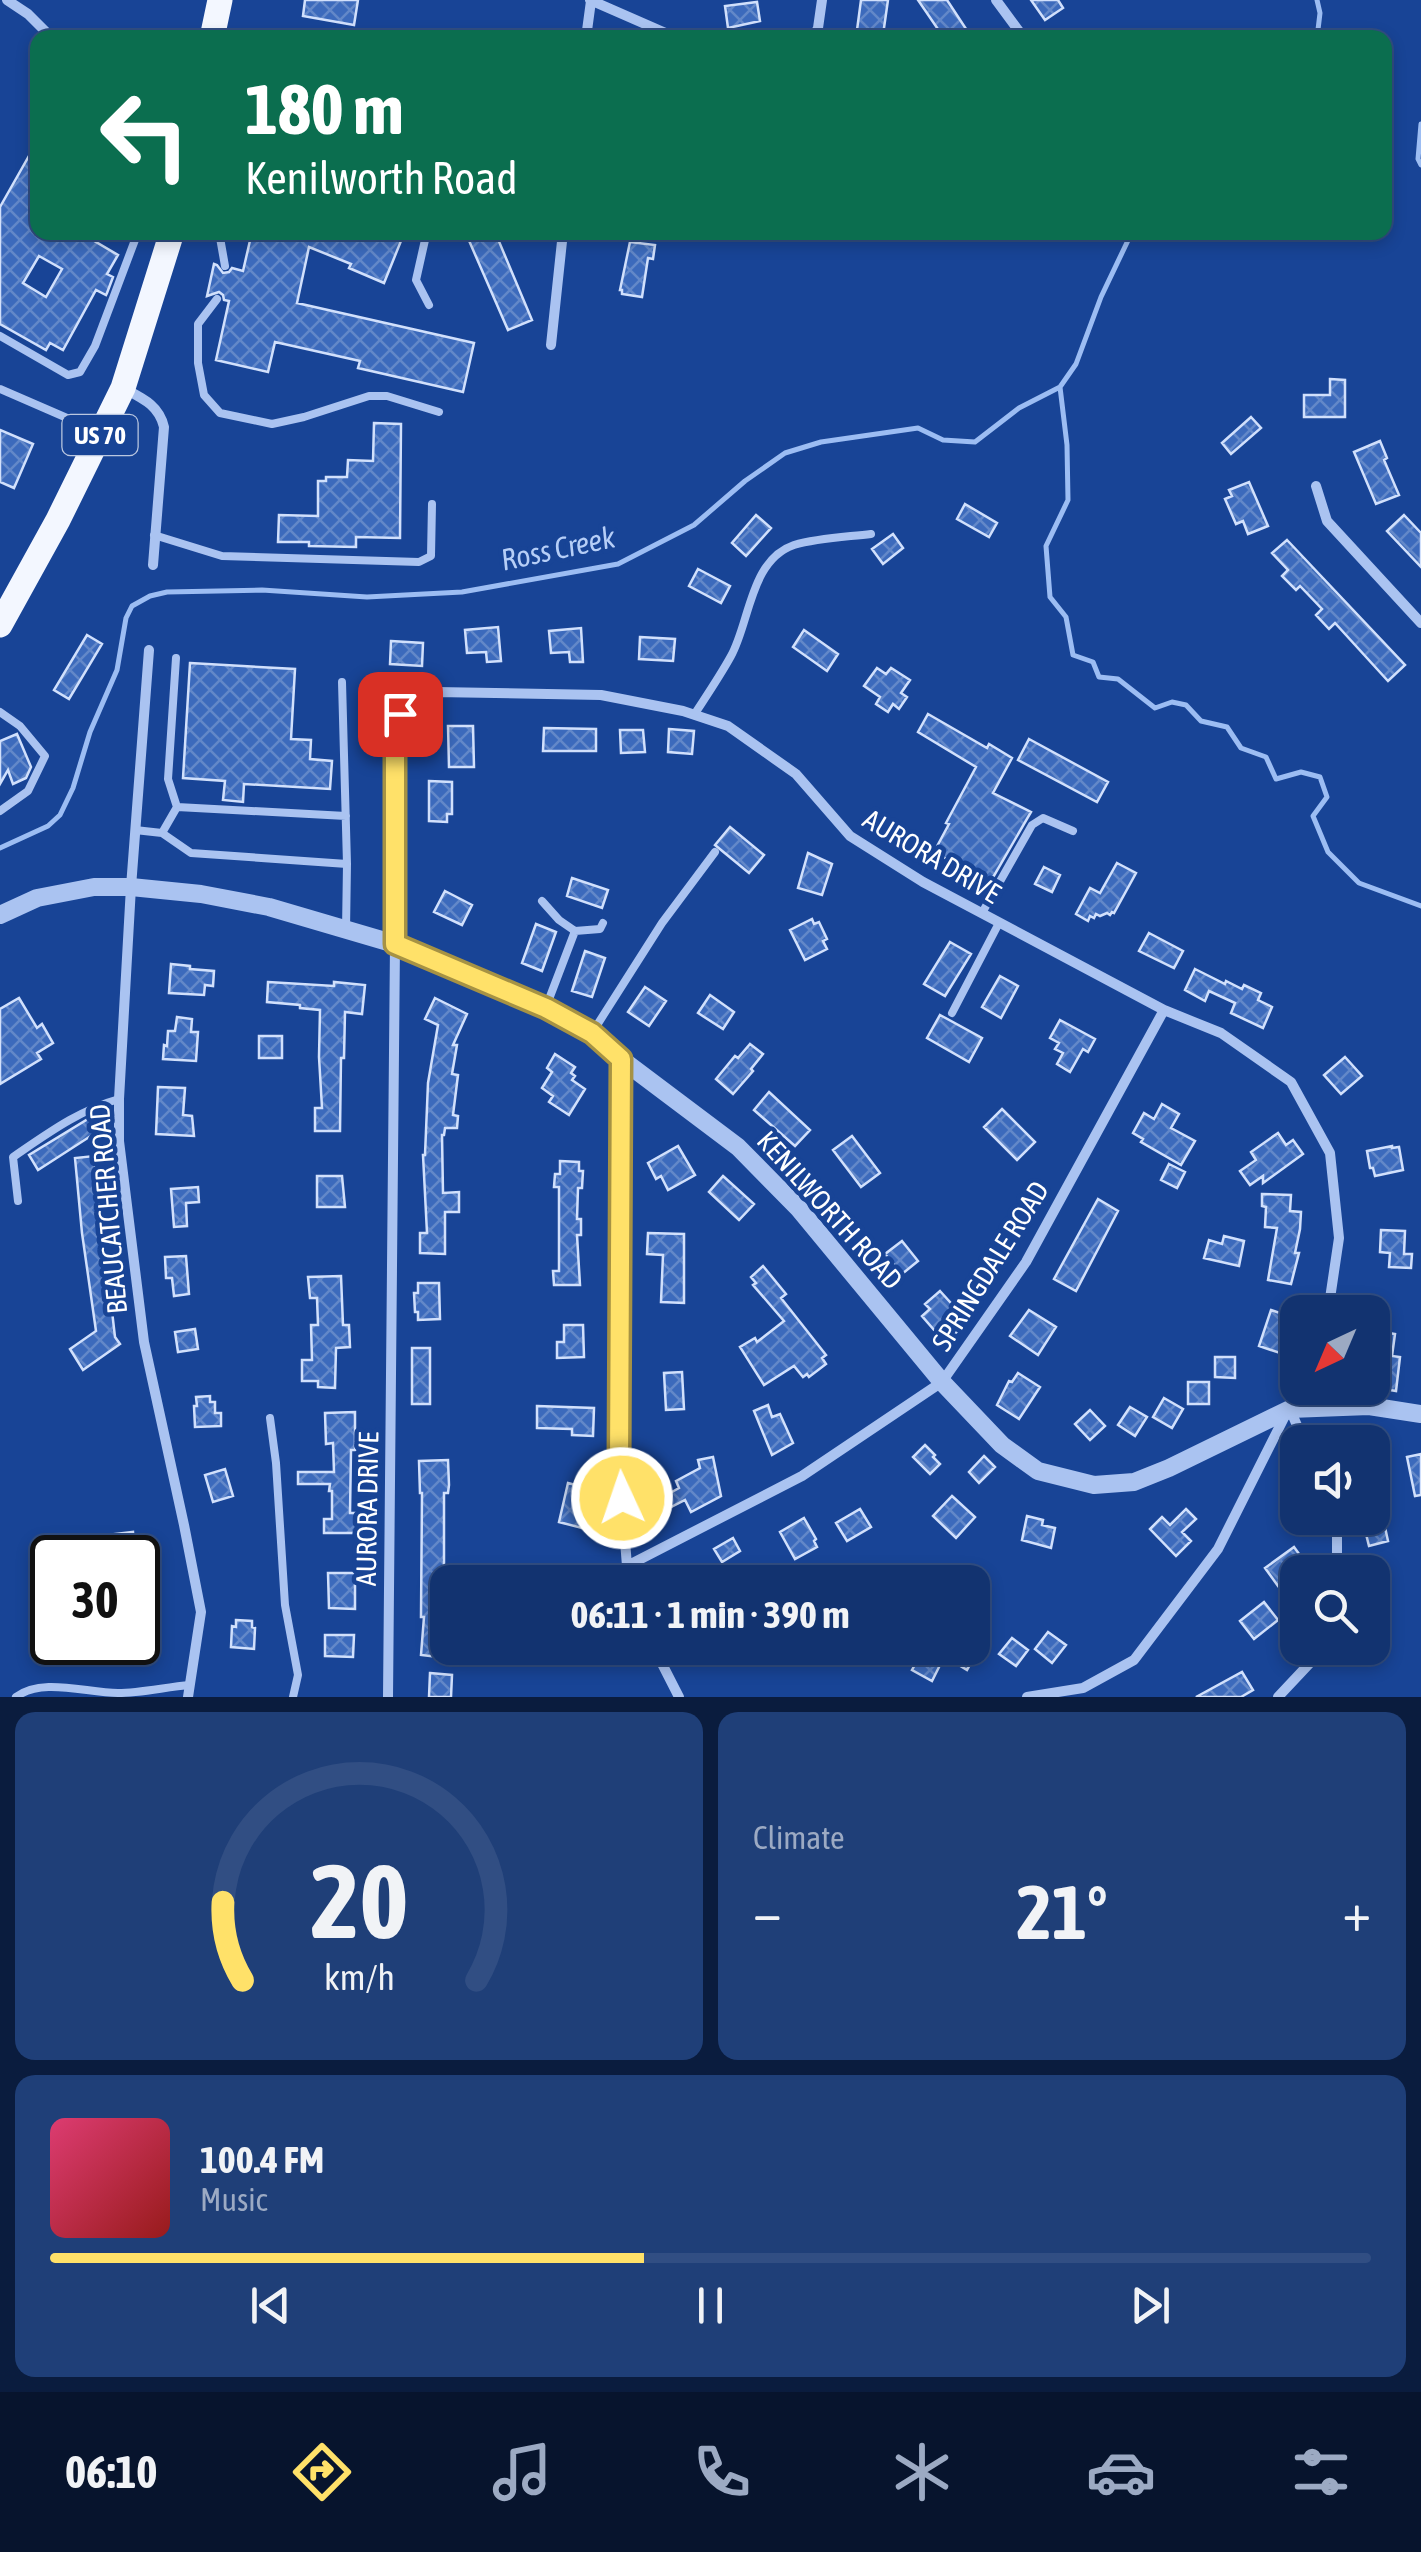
<!DOCTYPE html>
<html lang="en">
<head>
<meta charset="utf-8">
<style>
  :root { --surface:#123370; --page:#1f3f78; --text:#f1f3f6; --muted:#9caac3; --line:#314e83; --accent:#ffe169 }
  body { margin:0; font-family:"Asap Condensed",sans-serif; background:var(--page); color:var(--text); height:100vh; display:flex; flex-direction:column; font-size:38px; white-space:nowrap }
  * { box-sizing:border-box; margin:0 }
  p { font-size:32px; color:var(--muted) }
  .icon { flex:none; width:55px; height:55px; fill:none; stroke:currentColor; stroke-width:2; stroke-linecap:round; stroke-linejoin:round }
  .map { position:relative; height:1697px; overflow:hidden }
  .drawer { display:flex; flex-direction:column; gap:15px; padding:15px; background:#0a1c3e; flex:1 }
  .drawer>* { flex:none }
  .hud { position:absolute; left:30px; top:30px; width:1362px; height:210px; border-radius:20px; box-shadow:0 5px 15px #0003,0 0 0 2px var(--line); background:#0b6e4f; color:#fff; overflow:hidden }
  .needle { width:65px; rotate:224deg }
  .buttons { position:absolute; left:1280px; top:1295px; display:grid; gap:20px }
  .buttons a { display:grid; place-items:center; width:110px; height:110px; border-radius:20px; background:var(--surface); box-shadow:0 5px 15px #0003,0 0 0 2px var(--line); font-size:50px }
  .speed { position:absolute; left:30px; top:1535px; display:flex; gap:20px; font-size:50px; font-weight:700; text-align:center }
  .speed>* { display:grid; place-content:center; width:130px; height:130px; border-radius:50%; background:var(--surface); box-shadow:0 5px 15px #0003,0 0 0 2px var(--line); line-height:1 }
  .speed .limit { border:5px solid #111; border-radius:15px; background:#fff; color:#111 }
  .pin { position:absolute; display:grid; place-items:center; width:85px; height:85px; color:#fff; margin:-42px; border-radius:20px; box-shadow:0 5px 15px #0006 }
  .me { position:absolute; width:110px; margin:-55px; rotate:357deg; stroke-linejoin:round; filter:drop-shadow(0 0 8px #0008) }
  .turn { display:flex; align-items:center; gap:35px; height:210px; padding:0 50px; font-size:45px }
  .turn .icon { width:130px; height:130px; stroke-width:2.5 }
  .turn b { display:block; font-size:70px; line-height:85px }
  .big { font-size:75px; font-weight:700; line-height:1.1 }
  .drawer .widget { flex:1; display:flex; flex-direction:column; justify-content:center; gap:15px; min-width:0; padding:0 35px; border-radius:20px; background:var(--page) }
  .drawer .dial { align-items:center; gap:0 }
  .dial svg { height:260px; overflow:visible; fill:none; stroke:var(--line); stroke-width:7; stroke-linecap:round; text-anchor:middle }
  .dial text { fill:var(--text); stroke:none }
  .song { display:flex; align-items:center; gap:30px }
  .cover { width:120px; height:120px; border-radius:15px; background:linear-gradient(135deg,hsl(340 70% 55%),hsl(0 70% 35%)) }
  .played { height:10px; border-radius:5px; background:linear-gradient(90deg,var(--accent) 45%,var(--line) 45%) }
  .keys { display:flex; justify-content:space-around; direction:ltr }
  .heat { display:flex; justify-content:space-between; align-items:center; font-size:55px; direction:ltr }
  .drawer .tiles { flex:1; display:grid; gap:15px; grid-template-columns:1fr 1fr }
  .widget:last-child { grid-column:span 2 }
  .trip { position:absolute; left:430px; top:1565px; width:560px; height:100px; border-radius:20px; background:var(--surface); box-shadow:0 5px 15px #0003,0 0 0 2px var(--line); font-weight:700; line-height:100px; text-align:center }
  .tabs { display:flex; height:160px; justify-content:space-around; align-items:center; background:#07142d; color:var(--muted) }
  .tabs .icon { width:70px; height:70px }
  .tabs .selected { color:var(--accent) }
  .tabs b { font-size:45px; color:var(--text) }
  .map>svg:first-child { display:block }
</style>
</head>
<body>
<div class="map">
<svg width="1421" height="1697" viewBox="0 0 1421 1697">
  <defs>
    <pattern id="building-cross-hatch" width="8" height="8" patternUnits="userSpaceOnUse" patternTransform="scale(2.5)"><rect width="8" height="8" fill="#3c6abc"/><path d="M0 0l8 8M0 8l8-8" fill="none" stroke="#6388c9"/></pattern>
  </defs>
  <rect width="100%" height="100%" fill="#184496"/>
  <g fill="none" stroke-linecap="round" stroke-linejoin="round">
    <!-- stream -->
    <path stroke="#9cbdf3" stroke-width="5" d="M1317,38L1320,13L1317,0
      M1421,124L1418,159L1421,165
      M1060,387L1067,445L1068,500L1046,546L1050,597L1066,617L1073,655L1093,662L1099,677L1118,679L1155,708L1172,702L1186,705L1201,721L1227,727L1241,748L1266,757L1276,779L1301,772L1320,777L1327,797L1313,816L1328,852L1359,883L1421,906
      M0,848L48,826L60,815L73,788L90,732L117,670L126,618L132,606L150,596L167,592L262,590L367,597L462,592L618,564L694,525L745,481L785,453L821,442L918,428L943,440L975,442L1019,408L1060,387L1076,364L1101,297L1132,232"/>
  </g>
  <!-- building -->
  <path fill="url(#building-cross-hatch)" stroke="#d1e0fc" stroke-width="2.5" fill-rule="evenodd" d="M305,0H358L354,25L303,16Z
    M861,0H888L883,35L857,30Z
    M918,0H947L972,38H944Z
    M1031,0H1058L1063,8L1045,20Z
    M757,2L760,21L728,28L725,6Z
    M38,140V232H79L118,255L107,274L113,277L107,293L106,295L96,290L63,350L50,343L46,350L0,324V207ZM39,256L62,269L46,297L23,283Z
    M252,232H393L403,236L384,283L349,268L351,264L309,247L297,303L474,343L463,392L358,368L360,361L275,342L268,372L216,360L229,301L224,300L223,295L219,292L207,296L214,264L217,265L223,273L229,272L232,268L243,271Z
    M477,232H495L532,320L508,330L467,236Z
    M630,242L655,245L653,259L648,258L642,297L622,294V290H620Z
    M1330,379L1345,380V417H1304V395H1330Z
    M1251,417L1261,428L1231,454L1222,443Z
    M374,423L401,424L400,538L356,537V547L309,546V542H278L279,515L318,516V481H326V477H347L348,460L373,461Z
    M0,430L33,444L14,488L0,482Z
    M1380,441L1387,458L1384,460L1399,495L1376,504L1354,452Z
    M1249,482L1268,526L1248,534L1243,521L1236,524L1225,499L1232,496L1229,490Z
    M965,504L997,523L989,537L957,519Z
    M756,515L771,528L746,556L732,543Z
    M1404,515L1421,533V567L1387,531Z
    M893,534L903,548L883,564L872,549Z
    M1287,540L1405,665L1388,681L1335,623L1329,629L1316,615L1322,609L1300,586L1296,590L1282,576L1288,570L1272,553Z
    M698,569L730,586L721,603L689,586Z
    M498,627L501,661L487,662L486,652L467,653L465,630Z
    M581,628L583,662H570L569,652L551,653L549,631Z
    M804,630L838,654L827,671L793,647Z
    M87,635L102,644L69,699L54,690Z
    M640,637L675,639L673,661L639,659Z
    M391,641L423,643L422,666L390,664Z
    M190,663L295,669L291,739L311,740L310,759L332,761L330,789L244,784L243,802L223,800L225,781L183,778Z
    M877,668L886,674L891,668L910,680L901,693L907,697L899,709L893,704L888,712L876,704L880,697L864,686Z
    M928,714L987,748L989,744L1012,758L993,793L1031,812L988,886L972,878L974,875L971,872L934,852L949,824L946,823L976,767L918,732Z
    M448,726H473L474,767H449Z
    M544,728L596,729V751H543Z
    M669,729L694,731L692,754L668,752Z
    M620,730H643L645,752L621,753Z
    M17,734L31,767L26,778L13,784L8,770L0,784V741Z
    M1029,739L1108,782L1097,802L1018,760Z
    M429,781L452,782V814H447V822L429,821Z
    M730,827L764,855L749,873L715,845Z
    M808,853L832,864L822,895L798,888Z
    M1117,863L1136,873L1114,913L1112,912L1110,915L1107,913L1100,916L1096,914L1094,918L1090,916L1088,921L1076,914L1090,888L1100,893Z
    M1044,867L1060,875L1052,892L1035,884Z
    M572,878L608,890L602,908L567,896Z
    M445,891L472,905L462,925L434,912Z
    M812,919L814,924L819,922L827,939L823,941L827,949L805,960L790,930Z
    M536,924L556,932L542,971L522,963Z
    M1149,933L1183,951L1174,968L1139,951Z
    M950,942L971,954L945,996L924,984Z
    M585,951L605,958L592,997L572,991Z
    M171,964L190,966V969L214,971L213,986L205,985L204,995L169,993Z
    M1195,969L1225,984L1226,981L1242,989L1244,985L1261,993L1258,1000L1272,1007L1263,1028L1231,1013L1235,1003L1209,991L1205,1001L1185,990Z
    M1000,976L1018,986L1001,1018L982,1007Z
    M268,982L334,986V982L365,985L362,1014L345,1012L344,1058H341L340,1131H315V1108H322L319,1057L320,1010L300,1008V1005L267,1002Z
    M645,987L666,1001L649,1026L628,1012Z
    M710,995L734,1012L723,1029L698,1013Z
    M19,998L37,1028L42,1024L53,1043L37,1053L41,1059L0,1084V1009Z
    M435,998L467,1014L453,1045H457L452,1074L458,1075L453,1115L458,1116L457,1128H445L444,1135H442L443,1193L459,1192V1212H445V1254L420,1253V1233H427L423,1155H425L428,1083L438,1025L425,1019Z
    M940,1015L982,1038L969,1062L927,1038Z
    M177,1017L192,1019L191,1032H198L196,1061L163,1059L164,1045L167,1046L168,1031H175Z
    M1060,1020L1095,1039L1088,1052L1083,1049L1070,1072L1057,1064L1063,1053L1055,1049L1059,1043L1050,1038Z
    M259,1036H282V1058H259Z
    M750,1044L763,1054L751,1069L753,1071L733,1094L716,1079L735,1056L738,1058Z
    M555,1054L575,1067L571,1073L575,1076L572,1080L585,1089L569,1115L549,1102L553,1096L542,1088L552,1072L547,1068Z
    M1345,1057L1362,1076L1341,1094L1324,1075Z
    M158,1087L185,1088L183,1115L192,1116L194,1136L156,1134Z
    M769,1092L810,1130L795,1146L754,1110Z
    M1162,1104L1179,1114L1171,1128L1195,1141L1181,1165L1141,1142L1143,1139L1133,1133L1144,1113L1154,1119Z
    M1002,1109L1035,1142L1017,1160L984,1127Z
    M88,1119L97,1132L38,1170L29,1155Z
    M1278,1133L1286,1145L1293,1140L1303,1154L1263,1183V1176L1250,1185L1240,1171L1256,1160L1251,1152Z
    M852,1136L880,1173L861,1187L833,1150Z
    M678,1146L695,1175L668,1190L661,1176L656,1179L648,1163Z
    M1392,1146V1148L1399,1147L1403,1170L1375,1176L1373,1168H1370L1367,1151Z
    M94,1156L115,1337L120,1344L83,1370L70,1349L96,1331L82,1233L75,1158Z
    M560,1161L579,1162V1171H583L582,1188H578L577,1219H581V1235H577L580,1285H554L553,1271H559V1187H554L555,1174H560Z
    M1169,1164L1185,1172L1177,1188L1161,1180Z
    M317,1176H342L345,1207H317Z
    M723,1176L754,1204L739,1220L709,1192Z
    M198,1187L199,1202L186,1203L187,1226L174,1227L171,1189Z
    M1262,1194L1291,1195L1290,1211L1301,1212L1300,1229L1295,1253H1299L1291,1284L1268,1280L1277,1228L1265,1227L1266,1207L1262,1206Z
    M1098,1199L1118,1211L1076,1291L1054,1279Z
    M1381,1230L1405,1231L1404,1254H1412L1411,1268L1389,1267L1390,1253L1380,1252Z
    M648,1233L684,1234V1303L661,1302L663,1255L647,1254Z
    M1224,1236L1244,1241L1239,1266L1204,1258L1209,1240L1222,1244Z
    M902,1241L918,1261L902,1274L885,1254Z
    M186,1256L189,1294L174,1296L172,1278H166L165,1257Z
    M763,1266L786,1294L781,1298L826,1355L822,1358L826,1364L809,1377L807,1374L803,1377L794,1366L764,1385L740,1347L755,1338L757,1342L784,1321L753,1285L756,1283L751,1277Z
    M341,1276L343,1325H349L350,1347L336,1348L335,1388L318,1387V1381H302V1360H312L311,1325H318L317,1298H310L308,1277Z
    M418,1283H439L440,1319L418,1320V1312H415L414,1293H418Z
    M940,1291L968,1322L951,1337L947,1332L941,1338L922,1316L930,1309L925,1304Z
    M1029,1310L1056,1327L1038,1355L1010,1336Z
    M1271,1310L1292,1317L1280,1353L1259,1346Z
    M564,1325H583L584,1357L557,1358V1342H564Z
    M195,1329L198,1349L178,1352L175,1332Z
    M1372,1330L1395,1334L1392,1356L1400,1357L1396,1391L1378,1388L1381,1368L1372,1367Z
    M412,1348H430V1404H412Z
    M1215,1357H1235V1378L1215,1377Z
    M682,1372L684,1409L666,1410L664,1373Z
    M1018,1373L1040,1387L1019,1419L997,1405L1009,1381L1012,1382Z
    M1188,1382H1209V1404H1188Z
    M210,1396V1402H215V1413H221V1426L195,1427L194,1406H197L196,1397Z
    M1164,1398L1183,1409L1172,1428L1153,1417Z
    M768,1405L772,1417L780,1414L793,1443L772,1455L754,1411Z
    M537,1406L594,1408L593,1436L572,1435V1429L537,1428Z
    M1130,1407L1147,1417L1135,1436L1118,1425Z
    M1090,1410L1105,1426L1090,1440L1075,1424Z
    M355,1412V1450H351L350,1513H359V1533H324V1519H332V1491H329L330,1484H298V1472H334L333,1443L326,1444L325,1413Z
    M925,1445L935,1455L933,1457L940,1464L930,1474L913,1457Z
    M1421,1454V1495L1415,1496L1407,1457Z
    M984,1456L995,1467L979,1483L969,1472Z
    M713,1457L721,1496L691,1512L685,1500L669,1508L663,1497L679,1488L676,1481L700,1468L698,1460Z
    M448,1460L449,1485L448,1493H444V1617H442L439,1657L421,1655L424,1617H421L422,1493H420L419,1461Z
    M225,1469L233,1496L213,1502L205,1475Z
    M568,1483L591,1489L582,1528L559,1522Z
    M952,1496L975,1517L956,1538L933,1516Z
    M860,1509L871,1527L847,1541L836,1523Z
    M1186,1509L1196,1519L1182,1532L1191,1541L1176,1556L1150,1529L1162,1517L1170,1525Z
    M1027,1516L1043,1520L1042,1525L1055,1528L1051,1548L1022,1540Z
    M804,1518L816,1539L814,1541L817,1547L795,1559L780,1532Z
    M1362,1518H1383L1388,1541L1369,1546Z
    M133,1532L135,1558H108L106,1535Z
    M45,1537L72,1540L70,1557L43,1558Z
    M733,1538L740,1551L722,1562L714,1549Z
    M1294,1547L1307,1565L1278,1586L1265,1568Z
    M328,1573H355V1609L329,1608Z
    M1264,1602L1278,1620L1254,1639L1240,1621Z
    M236,1620L252,1621V1627L255,1628L254,1649L231,1647L232,1626L236,1627Z
    M1048,1632L1066,1645L1052,1663L1035,1649Z
    M325,1635H354L353,1657L325,1656Z
    M1012,1638L1028,1650L1016,1666L999,1654Z
    M956,1648H969L977,1652L967,1670L949,1659Z
    M922,1652L941,1663L932,1681L912,1670Z
    M1242,1672L1253,1690L1241,1697H1196Z
    M430,1673L452,1675L451,1697H429Z"/>
  <g fill="none" stroke-linecap="round" stroke-linejoin="round">
    <!-- service -->
    <path stroke="#aac3f1" stroke-width="8" d="M219,232L225,266
      M423,232L425,240L416,280L429,305
      M217,299L198,324V363L204,395L220,413L272,424L304,417L369,396H387L439,412
      M0,336L68,375L80,372L95,346L138,232
      M0,389L97,431
      M154,535L222,556L419,562L431,556L432,504
      M176,658L168,779L177,807
      M342,682L347,864
      M0,712L20,726L45,756L28,791L0,811
      M694,715C707,695 720,676 731,656C750,622 750,560 794,545C818,538 846,537 871,534
      M135,830L162,833L191,853L347,864L346,930
      M162,833L177,807L346,816
      M542,901L559,920L575,931L546,1007
      M982,913L1032,825L1043,818L1073,831
      M575,931L600,929L603,923
      M952,1013L999,923
      M592,1033L662,923L715,852
      M18,1201L13,1157C47,1134 79,1110 119,1099
      M270,1418L276,1463L285,1605L298,1675L293,1697
      M16,1697C42,1677 86,1693 118,1693C141,1693 166,1687 190,1685"/>
    <!-- minor -->
    <path stroke="#aac3f1" stroke-width="10" d="M7,0L28,14L52,38
      M590,0L677,38
      M996,0L1024,38
      M586,38L591,1
      M813,38L818,28L822,0
      M551,345L563,232
      M123,388C142,398 159,405 164,427L153,565
      M1316,486L1327,521L1421,623
      M149,650L131,887L119,1099V1141L144,1342L184,1525L201,1612L188,1697
      M621,1059L619,1465L627,1566L631,1582
      M1290,1409L1304,1442
      M1335,1518L1337,1523V1572
      M627,1566L802,1476L942,1382L1026,1262L1164,1010
      M654,1648L679,1697
      M388,1697L395,944V743C401,709 404,706 436,692L601,695L683,711L728,726L796,774L850,836L923,882L1164,1010L1221,1033L1291,1082L1330,1153L1339,1238L1328,1312
      M1027,1697L1083,1688L1134,1660L1218,1549L1299,1388
      M1278,1697L1324,1648"/>
    <!-- tertiary -->
    <path stroke="#aac3f1" stroke-width="18" d="M0,915L37,898L94,887H131L201,894L269,907L395,944L546,1007L592,1033L621,1059L738,1147L799,1209L942,1382L1002,1445L1038,1471L1094,1485L1134,1482L1169,1468L1290,1409L1369,1406L1421,1414"/>
    <!-- primary -->
    <path stroke="#f3f7ff" stroke-width="25" d="M212,38L220,0
      M0,625L58,520L123,388L172,232"/>
  </g>
  <g fill="none" stroke-linecap="round" stroke-linejoin="round">
    <defs>
      <path id="route" d="M400,714L395,743V944L546,1008L592,1033L621,1059L619,1465L622,1498"/>
    </defs>
    <!-- route casing -->
    <use href="#route" stroke="#a69244" stroke-width="25"/>
    <!-- route -->
    <use href="#route" stroke="#ffe169" stroke-width="18"/>
  </g>
  <g text-anchor="middle" stroke-width="9" stroke-linejoin="round" paint-order="stroke">
    <!-- shield labels -->
    <rect fill="#184496" stroke="#bac7e0" stroke-width="2.5" x="62.5" y="415" width="75" height="40" rx="8"/>
    <g font-size="25" font-weight="bold" fill="#fff">
      <text x="100" y="444">US 70</text>
    </g>
    <!-- street labels -->
    <g font-size="28" fill="#fff" stroke="#184496">
      <text transform="translate(932 856) rotate(31)" y="10">AURORA DRIVE</text>
      <text transform="translate(108 1209) rotate(-95)" y="10">BEAUCATCHER ROAD</text>
      <text transform="translate(830 1210) rotate(48)" y="10">KENILWORTH ROAD</text>
      <text transform="translate(990 1266) rotate(-58)" y="10">SPRINGDALE ROAD</text>
      <text transform="translate(367 1509) rotate(-89)" y="10">AURORA DRIVE</text>
    </g>
    <!-- water labels -->
    <g font-size="30" font-style="italic" fill="#b6cef7" stroke="#184496">
      <text transform="translate(558 549) rotate(-12)" y="10">Ross Creek</text>
    </g>
  </g>
</svg>
<div class="buttons">
<a><svg class="needle" viewBox="-14 -14 28 28"><path d="M0-13l5 13h-10z" fill="#e53935"/><path d="M0 13l5-13h-10z" fill="#9caac3"/></svg></a>
<a><svg class="icon" aria-label="sound" viewBox="0 0 24 24"><path d="M4 9h4l5-4v14l-5-4H4zM17 9q2 3 0 6"/></svg></a>
<a><svg class="icon" aria-label="search" viewBox="0 0 24 24"><circle cx="10" cy="10" r="6"/><path d="M15 15l6 6"/></svg></a>
</div>
<div class="speed"><div class="limit">30</div></div>
<div class="pin" style="left:400px;top:714px;background:#d93025"><svg class="icon" aria-label="arrive" viewBox="0 0 24 24"><path d="M6 21V4h12l-3 4 3 4H6"/></svg></div>
<svg class="me" style="left:622px;top:1498px" viewBox="-20 -20 40 40"><circle r="17" fill="#ffe169" stroke="#fff" stroke-width="3"/><path d="M0-11L8 9 0 5-8 9z" fill="#fff"/></svg>
<div class="trip">06:11 · 1 min · 390 m</div>
<div class="hud">
<div class="turn"><svg class="icon" aria-label="left" viewBox="0 0 24 24"><path d="M17 20v-9H6M10 6l-5 5 5 5"/></svg><div><b>180 m</b>Kenilworth Road</div></div>
</div>
</div>
<section class="drawer">
<div class="tiles">
<div class="widget dial"><svg viewBox="0 0 100 80">
<path d="M14 69A42 42 0 1 1 86 69"/>
<path d="M14 69A42 42 0 0 1 8 45" stroke="#ffe169"/>
<text x="50" y="56" font-size="32" font-weight="700">20</text>
<text x="50" y="72" font-size="11">km/h</text>
</svg></div>
<div class="widget"><p>Climate</p>
<div class="heat"><a>−</a><b class="big">21°</b><a>+</a></div>
</div>
<div class="widget">
<div class="song"><i class="cover"></i><div><b>100.4 FM</b><p>Music</p></div></div>
<div class="played"></div>
<div class="keys"><svg class="icon" aria-label="previous" viewBox="0 0 24 24"><path d="M18 5L8 12l10 7zM5 5v14"/></svg><svg class="icon" aria-label="pause" viewBox="0 0 24 24"><path d="M8 5v14M16 5v14"/></svg><svg class="icon" aria-label="next" viewBox="0 0 24 24"><path d="M6 5l10 7-10 7zM19 5v14"/></svg></div>
</div>
</div>
</section>
<nav class="tabs">
<b>06:10</b>
<svg class="icon selected" aria-label="directions" viewBox="0 0 24 24"><path d="M12 3l9 9-9 9-9-9zM9 14v-3h6M13 9l2 2-2 2"/></svg>
<svg class="icon" aria-label="music" viewBox="0 0 24 24"><path d="M9 18V5l10-2v13"/><circle cx="6" cy="18" r="3"/><circle cx="16" cy="16" r="3"/></svg>
<svg class="icon" aria-label="phone" viewBox="0 0 24 24"><path d="M5 4h4l2 5-3 2q2 4 5 5l2-3 5 2v4C11 20 4 13 5 4z"/></svg>
<svg class="icon" aria-label="climate" viewBox="0 0 24 24"><path d="M12 3v18M4 7l16 10M4 17L20 7"/></svg>
<svg class="icon" aria-label="car" viewBox="0 0 24 24"><path d="M5 17H2v-5l4-1 3-4h7l3 4 3 1v5h-3M9 17h6M6 11h13"/><circle cx="7" cy="17" r="2"/><circle cx="17" cy="17" r="2"/></svg>
<svg class="icon" aria-label="filters" viewBox="0 0 24 24"><path d="M4 7h16M4 17h16"/><circle cx="9" cy="7" r="2"/><circle cx="15" cy="17" r="2"/></svg>
</nav>
</body>
</html>
